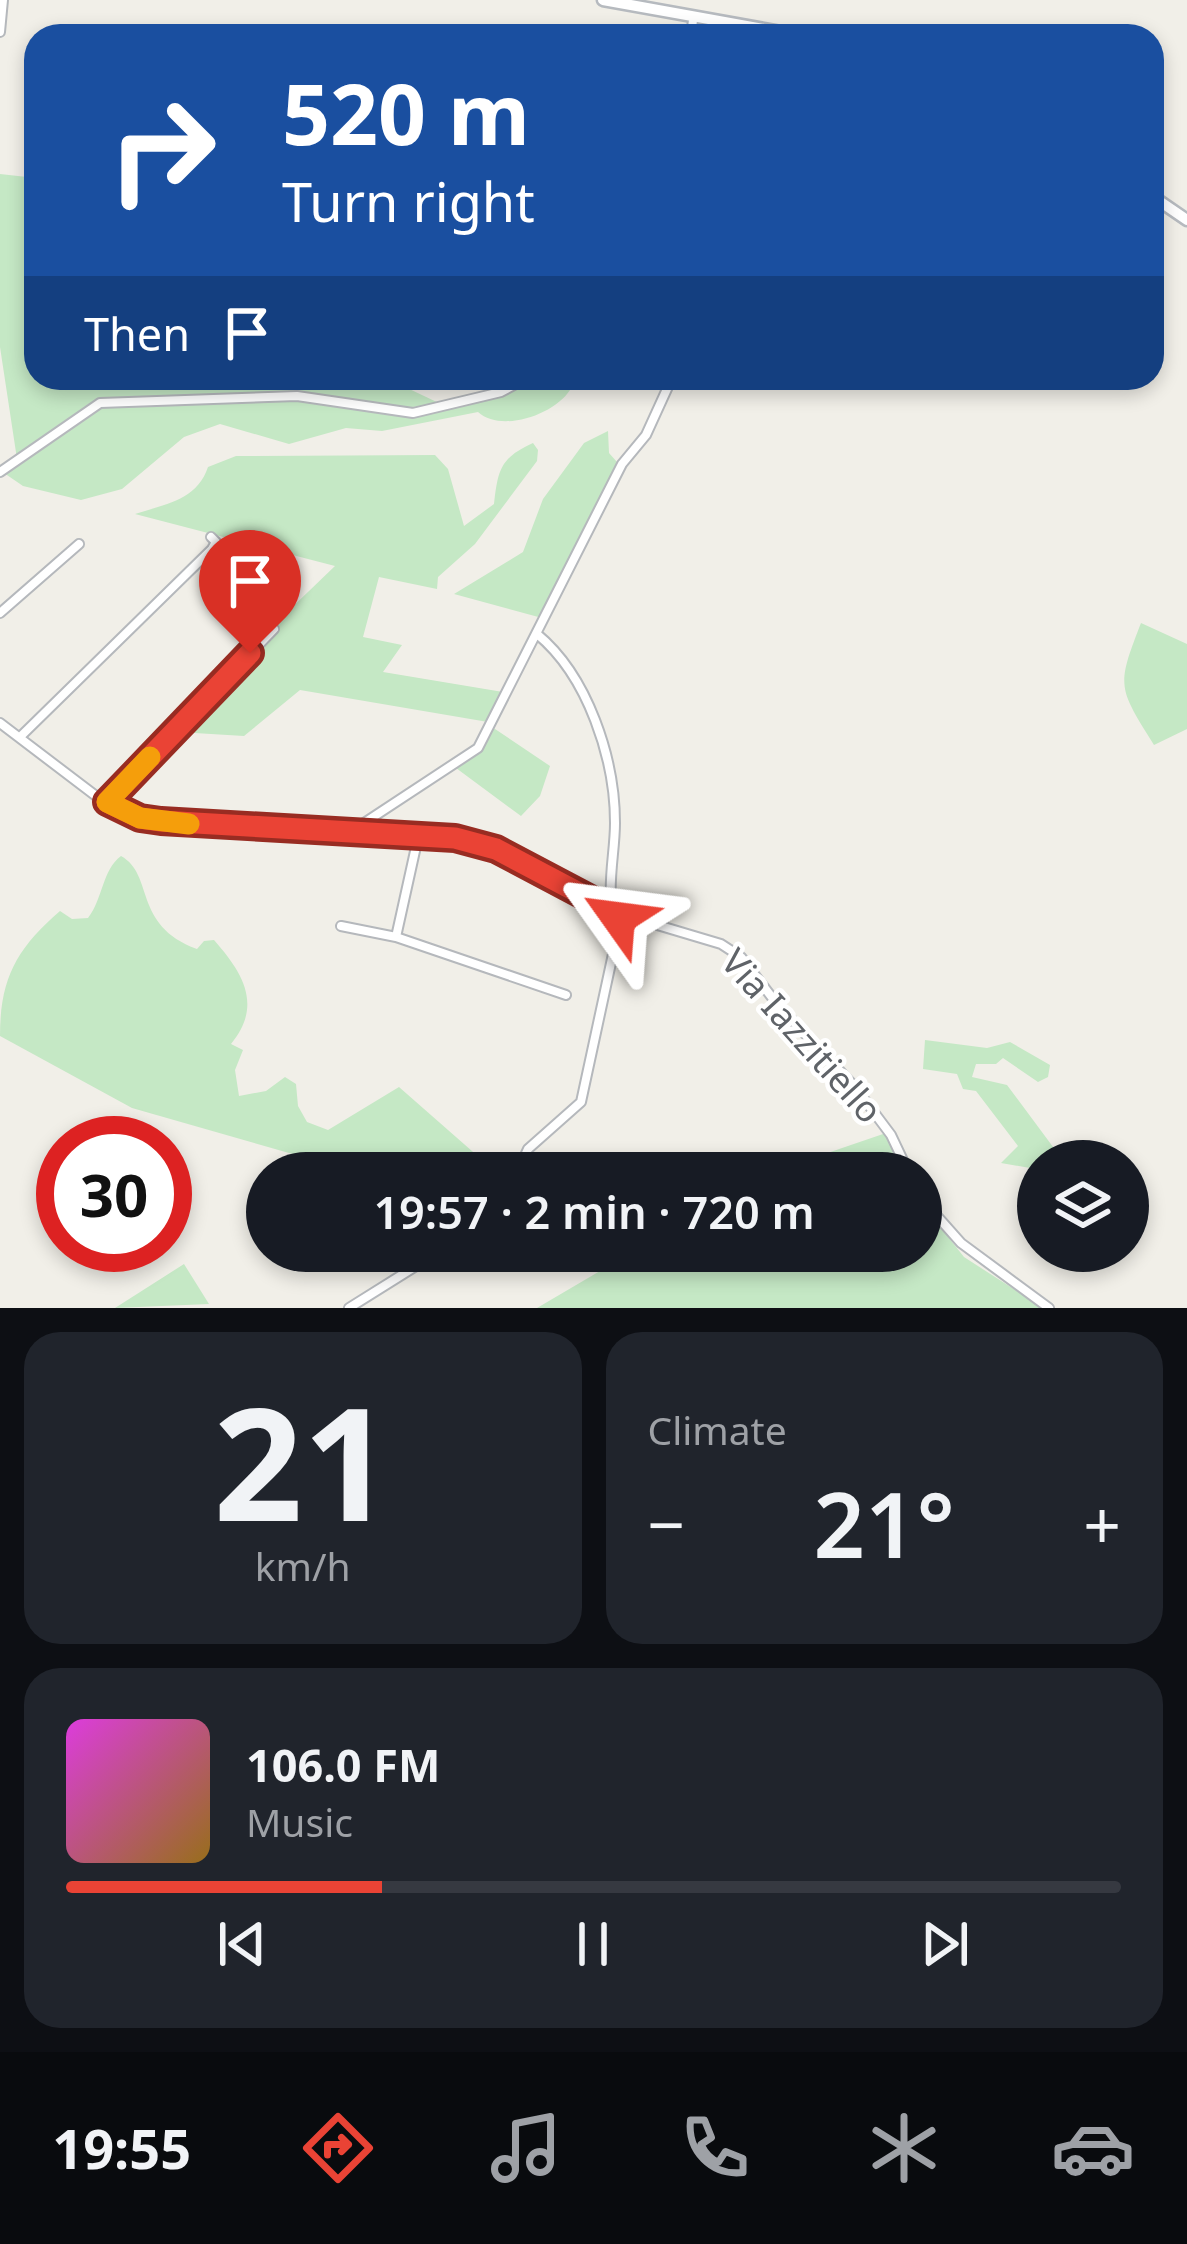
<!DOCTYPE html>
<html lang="en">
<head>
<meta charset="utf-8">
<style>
  :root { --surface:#171b24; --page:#20242c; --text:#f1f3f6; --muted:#9ea1a6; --line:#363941; --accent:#ea4335 }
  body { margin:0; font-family:"Noto Sans",sans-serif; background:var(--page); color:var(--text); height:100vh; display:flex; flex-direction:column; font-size:45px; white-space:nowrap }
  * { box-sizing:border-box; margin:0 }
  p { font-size:39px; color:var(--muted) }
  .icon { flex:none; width:66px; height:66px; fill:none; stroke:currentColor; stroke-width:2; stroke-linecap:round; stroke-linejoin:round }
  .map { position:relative; height:1308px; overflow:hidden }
  .side { display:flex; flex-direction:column; gap:24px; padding:24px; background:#0d0f14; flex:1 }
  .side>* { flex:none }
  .guide { position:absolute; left:24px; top:24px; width:1140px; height:366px; border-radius:36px; box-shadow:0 6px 18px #0003; background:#1a4fa0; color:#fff; overflow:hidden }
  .tools { position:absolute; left:1017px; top:1140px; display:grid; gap:24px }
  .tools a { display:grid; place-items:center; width:132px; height:132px; border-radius:50%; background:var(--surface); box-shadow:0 6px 18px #0003; font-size:60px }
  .speed { position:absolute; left:36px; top:1116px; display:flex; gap:24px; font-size:60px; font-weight:700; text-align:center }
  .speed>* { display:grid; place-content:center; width:156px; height:156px; border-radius:50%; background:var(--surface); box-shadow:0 6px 18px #0003; line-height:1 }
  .speed .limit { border:18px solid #d22; background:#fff; color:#111 }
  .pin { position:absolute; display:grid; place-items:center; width:102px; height:102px; color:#fff; margin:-123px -51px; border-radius:50% 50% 50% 0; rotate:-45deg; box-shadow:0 0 12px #0007 }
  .pin .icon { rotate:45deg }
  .me { position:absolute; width:132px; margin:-66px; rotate:301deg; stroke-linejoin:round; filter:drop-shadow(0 0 9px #0008) }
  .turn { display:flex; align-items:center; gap:42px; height:252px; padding:0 60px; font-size:54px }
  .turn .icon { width:156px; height:156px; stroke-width:2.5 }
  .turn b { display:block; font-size:84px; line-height:102px }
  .then { display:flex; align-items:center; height:114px; padding:0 60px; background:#0003; gap:24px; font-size:45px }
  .big { font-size:90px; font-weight:600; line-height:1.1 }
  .side .widget { flex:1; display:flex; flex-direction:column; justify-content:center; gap:18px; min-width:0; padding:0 42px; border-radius:36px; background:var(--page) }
  .side .dial { align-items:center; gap:0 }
  .dial b { font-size:156px; line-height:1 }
  .song { display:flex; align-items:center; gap:36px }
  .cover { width:144px; height:144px; border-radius:18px; background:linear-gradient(135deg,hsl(300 70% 55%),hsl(40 70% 35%)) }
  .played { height:12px; border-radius:6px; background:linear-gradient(90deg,var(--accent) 30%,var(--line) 30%) }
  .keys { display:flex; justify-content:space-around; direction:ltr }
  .heat { display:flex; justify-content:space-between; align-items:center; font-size:66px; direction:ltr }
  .side .tiles { flex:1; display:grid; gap:24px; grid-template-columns:1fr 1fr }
  .widget:last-child { grid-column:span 2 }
  .trip { position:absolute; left:246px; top:1152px; width:696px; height:120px; border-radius:60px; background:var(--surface); box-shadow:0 6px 18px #0003; font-weight:600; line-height:120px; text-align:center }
  .tabs { display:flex; height:192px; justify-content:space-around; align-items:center; background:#090b0e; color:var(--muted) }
  .tabs .icon { width:84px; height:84px }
  .tabs .active { color:var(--accent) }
  .tabs b { font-size:54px; color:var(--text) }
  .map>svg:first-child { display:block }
</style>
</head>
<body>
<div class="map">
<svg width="1187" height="1308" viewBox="0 0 1187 1308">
  <rect width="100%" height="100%" fill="#f1efe8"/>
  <!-- green -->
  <path fill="#c5e8c5" d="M0,174L36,178V378H400L405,387L441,404L394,409L304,393L171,399L297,397L414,414L504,392L531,378H563L570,390C554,415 501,433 478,412L382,431L346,428L289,444L220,424L184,437L122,489L81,500L23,486L4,473L94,403L17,459L0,347Z
    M608,431L609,453L617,462L542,618L454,594L523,552L543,499L584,443Z
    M533,443L538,450L537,461L475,544L438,577L437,589L379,577L363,637L402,645L383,672L503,692L488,722L300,690L244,736L178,732L257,641L335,566L135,514C166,504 197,500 208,467L236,456L435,455L448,469L464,526L494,504C498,470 500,458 533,443Z
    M1141,623L1187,644V729L1154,745C1118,687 1116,687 1141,623Z
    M492,727L550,766L540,796L521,816L456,768L481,748Z
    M121,856C155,875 132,925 197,949L204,941L214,940C243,973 263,1005 231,1044L243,1050L235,1070L239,1096L266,1091L285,1077L296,1084L298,1106L307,1122L328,1130L399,1087L497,1173H359L132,1108L0,1036C0,979 16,949 60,911L72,919L88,918C103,899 102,870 121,856Z
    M925,1040L987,1048L1010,1042L1050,1065L1048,1077L1038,1082L1003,1058L996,1064H976L972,1077L1007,1085L1059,1155L1030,1168L1001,1163L1018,1146L976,1091L963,1089L957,1074L923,1069Z
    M886,1133L906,1173H746L807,1160Z
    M921,1203L964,1257L1043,1308H537L634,1251H921Z
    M184,1264L209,1304L115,1308Z"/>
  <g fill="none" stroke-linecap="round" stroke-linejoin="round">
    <defs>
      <path id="minor" d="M0,32L3,0
        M691,36L693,20
        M0,472L100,403L297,396L413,413L501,392L527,378
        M0,613L79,544
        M0,723L96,796L140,818L265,830L455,838L496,849L617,913L721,944L741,957L777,1004L855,1087L891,1135L909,1173
        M20,737L212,549L216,542L211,537
        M107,802L274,629
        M359,831L361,825L478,748L622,464L646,435L672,378
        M341,926L396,937L566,995
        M396,937L419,833
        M517,1173L528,1149L581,1102L619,926C617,916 612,909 611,900C609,875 615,848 615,823C615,759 588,676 537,634
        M921,1198L961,1243L1049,1308
        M349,1308L440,1251"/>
      <path id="secondary" d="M603,0L803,36
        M1152,196L1187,220"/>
    </defs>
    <!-- minor casing -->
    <use href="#minor" stroke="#b5b8bc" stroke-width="12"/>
    <!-- secondary casing -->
    <use href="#secondary" stroke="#b6babf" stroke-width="15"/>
    <!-- minor -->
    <use href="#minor" stroke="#fff" stroke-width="8"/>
    <!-- secondary -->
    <use href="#secondary" stroke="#fff" stroke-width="10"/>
  </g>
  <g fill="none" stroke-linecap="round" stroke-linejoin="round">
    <defs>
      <path id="route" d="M250,653L107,802L140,818L161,821L455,838L496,849L617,913L618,918"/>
    </defs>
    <!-- route casing -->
    <use href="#route" stroke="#982c22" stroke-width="30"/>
    <!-- route -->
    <use href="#route" stroke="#ea4335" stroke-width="21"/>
    <!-- slow -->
    <path stroke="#f59e0b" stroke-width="21" d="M150,757L107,802L140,818L189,824"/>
  </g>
  <g text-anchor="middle" stroke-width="9" stroke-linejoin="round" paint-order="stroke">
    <!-- street labels -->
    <g font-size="36" fill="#5f6368" stroke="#fff">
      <text transform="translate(802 1036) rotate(48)" y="13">Via Iazzitiello</text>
    </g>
  </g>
</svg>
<div class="tools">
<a><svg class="icon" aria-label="layers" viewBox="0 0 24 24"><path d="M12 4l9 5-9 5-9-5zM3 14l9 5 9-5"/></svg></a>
</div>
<div class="speed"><div class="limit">30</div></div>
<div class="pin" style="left:250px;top:653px;background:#d93025"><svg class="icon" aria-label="arrive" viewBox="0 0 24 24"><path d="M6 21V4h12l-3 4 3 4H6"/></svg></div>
<svg class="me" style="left:618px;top:918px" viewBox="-20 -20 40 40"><path d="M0-17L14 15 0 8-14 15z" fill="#ea4335" stroke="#fff" stroke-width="4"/></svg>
<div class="trip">19:57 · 2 min · 720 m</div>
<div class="guide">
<div class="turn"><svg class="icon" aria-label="right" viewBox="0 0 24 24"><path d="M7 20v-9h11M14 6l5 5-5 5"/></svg><div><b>520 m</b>Turn right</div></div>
<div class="then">Then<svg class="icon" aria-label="arrive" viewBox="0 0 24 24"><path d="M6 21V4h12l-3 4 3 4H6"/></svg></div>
</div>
</div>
<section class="side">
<div class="tiles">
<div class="widget dial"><b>21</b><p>km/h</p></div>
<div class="widget"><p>Climate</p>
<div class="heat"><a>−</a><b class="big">21°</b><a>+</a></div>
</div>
<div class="widget">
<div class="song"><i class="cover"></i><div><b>106.0 FM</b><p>Music</p></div></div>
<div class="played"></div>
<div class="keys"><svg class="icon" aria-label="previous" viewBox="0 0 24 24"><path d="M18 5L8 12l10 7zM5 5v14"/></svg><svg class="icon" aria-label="pause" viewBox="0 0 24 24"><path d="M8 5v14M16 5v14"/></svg><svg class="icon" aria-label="next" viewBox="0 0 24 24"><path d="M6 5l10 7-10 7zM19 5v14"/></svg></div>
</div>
</div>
</section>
<nav class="tabs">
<b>19:55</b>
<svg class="icon active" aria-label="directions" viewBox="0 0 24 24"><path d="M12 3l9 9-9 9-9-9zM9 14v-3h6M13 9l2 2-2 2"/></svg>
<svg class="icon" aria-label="music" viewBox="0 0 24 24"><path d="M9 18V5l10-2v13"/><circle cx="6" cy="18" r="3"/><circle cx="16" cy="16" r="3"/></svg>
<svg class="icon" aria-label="phone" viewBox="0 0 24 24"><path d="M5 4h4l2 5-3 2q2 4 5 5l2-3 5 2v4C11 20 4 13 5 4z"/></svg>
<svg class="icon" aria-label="climate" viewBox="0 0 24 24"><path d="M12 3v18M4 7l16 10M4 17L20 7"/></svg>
<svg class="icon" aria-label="car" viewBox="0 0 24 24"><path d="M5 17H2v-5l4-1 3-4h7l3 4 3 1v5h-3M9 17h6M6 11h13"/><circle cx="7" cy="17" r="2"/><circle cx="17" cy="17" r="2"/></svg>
</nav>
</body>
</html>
